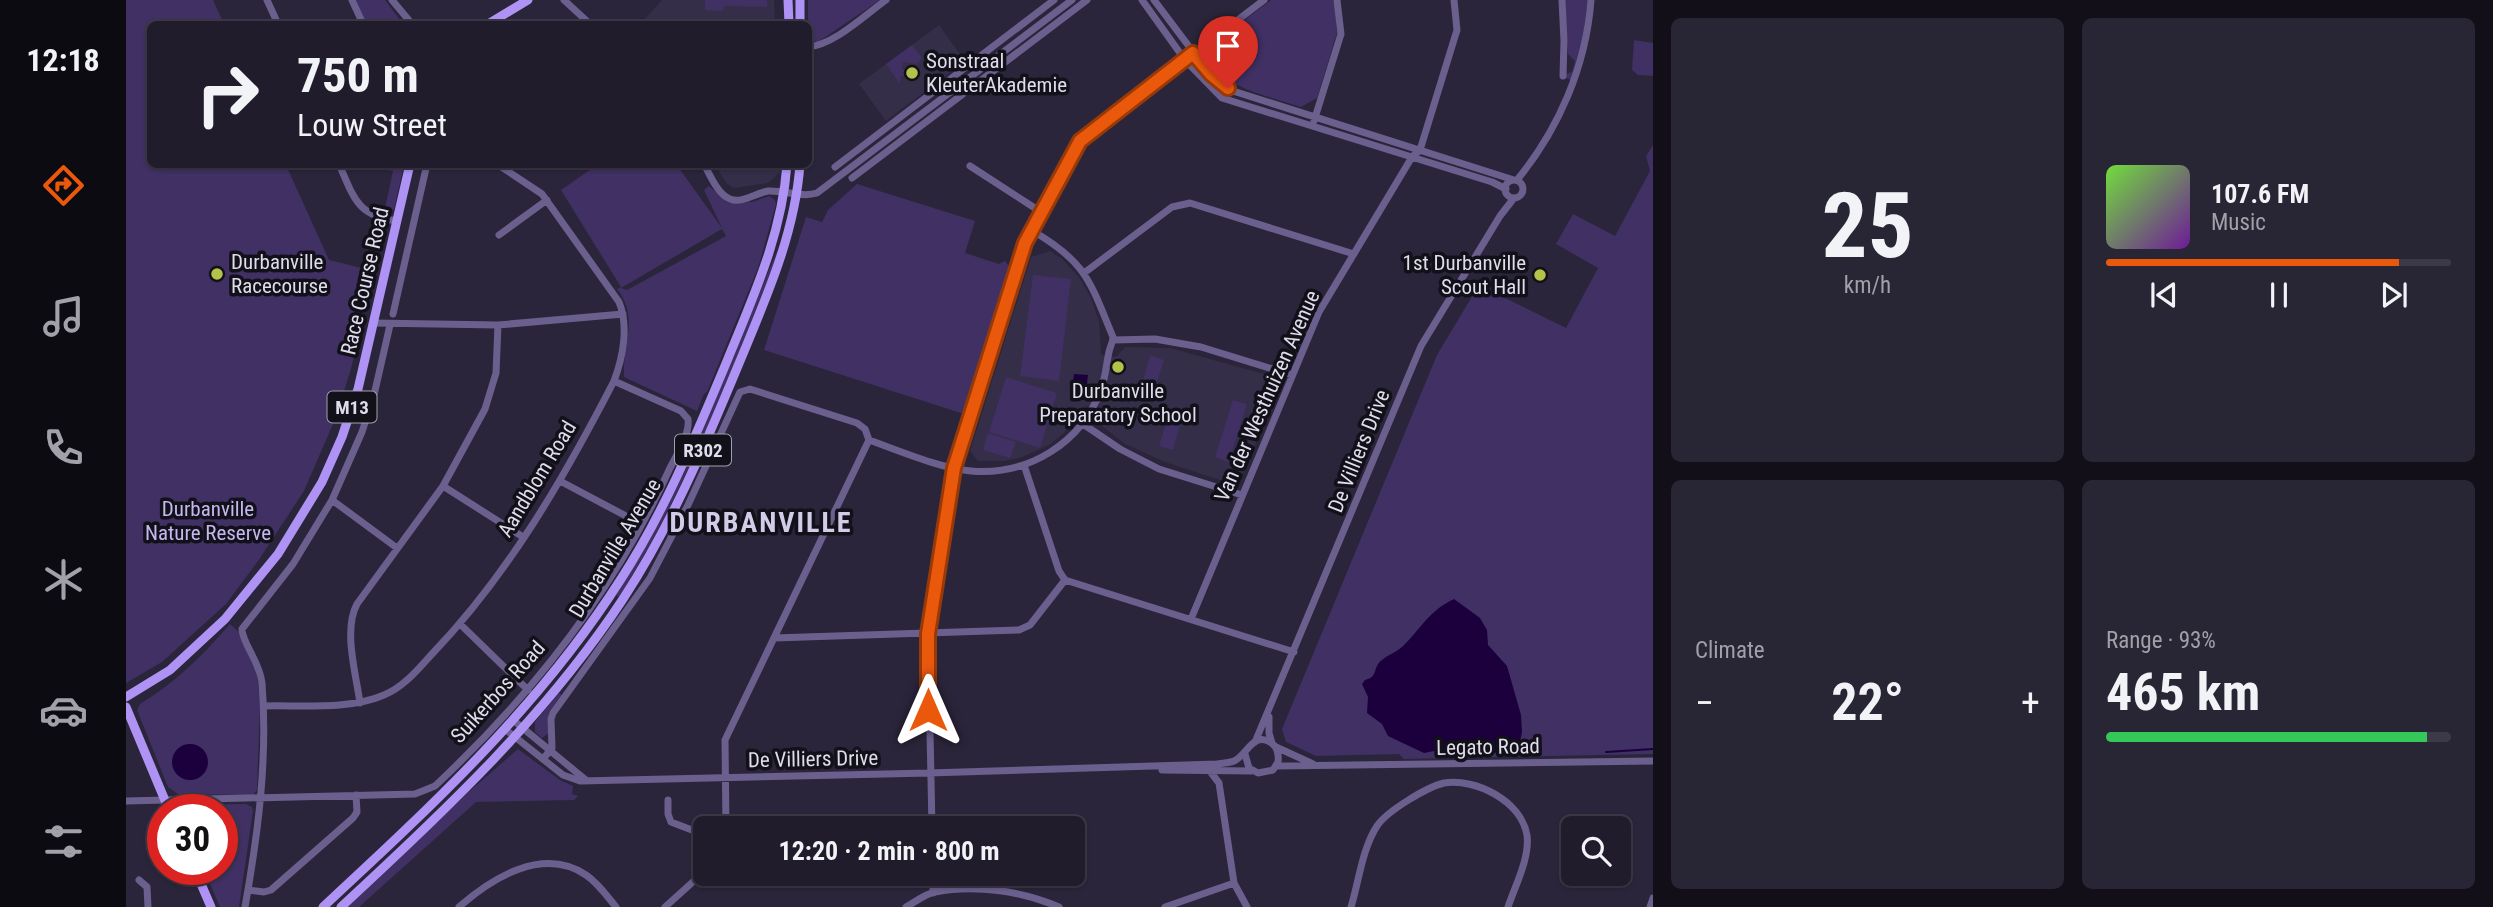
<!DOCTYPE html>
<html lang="en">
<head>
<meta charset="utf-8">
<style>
  :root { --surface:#201c2c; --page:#282534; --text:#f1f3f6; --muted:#a2a1a9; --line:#3d3a48; --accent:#ea580c }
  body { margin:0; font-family:"Roboto Condensed",sans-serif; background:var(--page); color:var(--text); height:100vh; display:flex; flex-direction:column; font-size:26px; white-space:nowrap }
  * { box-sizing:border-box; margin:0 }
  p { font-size:23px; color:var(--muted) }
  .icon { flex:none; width:38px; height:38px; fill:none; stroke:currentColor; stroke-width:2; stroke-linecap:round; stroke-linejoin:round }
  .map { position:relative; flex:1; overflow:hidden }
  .details { display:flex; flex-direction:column; gap:18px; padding:18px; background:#120f18; width:840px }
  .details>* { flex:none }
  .hud { position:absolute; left:21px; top:21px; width:665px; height:147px; border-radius:10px; box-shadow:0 2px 5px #0004,0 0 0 2px var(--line); background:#201c2c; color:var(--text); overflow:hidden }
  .tools { position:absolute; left:1435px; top:816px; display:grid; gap:14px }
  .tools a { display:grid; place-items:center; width:70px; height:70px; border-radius:10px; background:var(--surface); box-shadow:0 2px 5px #0004,0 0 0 2px var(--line); font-size:35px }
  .speed { position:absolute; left:21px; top:794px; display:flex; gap:14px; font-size:35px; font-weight:700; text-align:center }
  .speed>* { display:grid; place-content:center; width:91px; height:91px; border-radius:50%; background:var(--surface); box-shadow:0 2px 5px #0004,0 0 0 2px var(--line); line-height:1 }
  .speed .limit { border:10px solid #d22; background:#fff; color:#111 }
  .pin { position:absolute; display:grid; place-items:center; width:60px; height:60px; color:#fff; margin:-72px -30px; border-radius:50% 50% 50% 0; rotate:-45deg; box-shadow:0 0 7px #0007 }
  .pin .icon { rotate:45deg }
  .me { position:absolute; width:77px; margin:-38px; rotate:0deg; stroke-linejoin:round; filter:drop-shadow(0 0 5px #0008) }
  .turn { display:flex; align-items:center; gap:24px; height:147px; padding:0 35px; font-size:32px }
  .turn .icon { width:91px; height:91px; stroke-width:2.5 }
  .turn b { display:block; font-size:49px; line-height:60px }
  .big { font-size:52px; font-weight:700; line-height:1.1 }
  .details .tile { flex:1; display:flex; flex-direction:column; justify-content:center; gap:10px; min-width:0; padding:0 24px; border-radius:10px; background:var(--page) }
  .details .dial { align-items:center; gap:0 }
  .dial b { font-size:91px; line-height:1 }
  .song { display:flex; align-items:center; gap:21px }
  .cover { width:84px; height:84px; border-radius:10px; background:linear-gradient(135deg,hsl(100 70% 55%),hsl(280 70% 35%)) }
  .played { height:7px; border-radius:4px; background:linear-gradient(90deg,var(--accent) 85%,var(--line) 85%) }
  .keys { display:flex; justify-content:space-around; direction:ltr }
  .heat { display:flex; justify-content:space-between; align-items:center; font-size:38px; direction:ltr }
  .charge { height:10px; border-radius:5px; background:linear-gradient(90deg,#34c759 93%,var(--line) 0) }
  .details .tiles { flex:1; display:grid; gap:18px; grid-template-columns:repeat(2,1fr) }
  .trip { position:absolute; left:567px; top:816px; width:392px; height:70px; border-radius:10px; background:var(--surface); box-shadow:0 2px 5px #0004,0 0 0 2px var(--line); font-weight:700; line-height:70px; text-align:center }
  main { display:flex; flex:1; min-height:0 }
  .dock { display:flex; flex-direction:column; width:126px; justify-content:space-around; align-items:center; background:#0d0b12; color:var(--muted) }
  .dock .icon { width:49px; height:49px }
  .dock .current { color:var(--accent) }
  .dock b { font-size:32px; color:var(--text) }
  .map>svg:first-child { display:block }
</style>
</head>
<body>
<main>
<nav class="dock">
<b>12:18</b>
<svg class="icon current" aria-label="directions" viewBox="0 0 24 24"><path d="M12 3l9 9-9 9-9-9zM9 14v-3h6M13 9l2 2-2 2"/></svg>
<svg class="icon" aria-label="music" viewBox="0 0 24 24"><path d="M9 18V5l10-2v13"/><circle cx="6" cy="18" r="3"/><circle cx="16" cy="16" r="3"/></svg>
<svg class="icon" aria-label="phone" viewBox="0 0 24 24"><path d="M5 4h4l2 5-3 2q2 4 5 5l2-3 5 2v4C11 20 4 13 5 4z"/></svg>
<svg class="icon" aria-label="climate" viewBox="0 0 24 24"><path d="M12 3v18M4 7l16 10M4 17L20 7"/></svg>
<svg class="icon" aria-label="car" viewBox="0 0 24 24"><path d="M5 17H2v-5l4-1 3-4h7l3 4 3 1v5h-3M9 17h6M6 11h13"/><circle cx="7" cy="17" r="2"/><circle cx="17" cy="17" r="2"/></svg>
<svg class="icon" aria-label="filters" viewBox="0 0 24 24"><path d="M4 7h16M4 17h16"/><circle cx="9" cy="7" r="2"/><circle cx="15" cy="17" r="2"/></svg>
</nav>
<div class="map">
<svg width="1527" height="907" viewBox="0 0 1527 907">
  <rect width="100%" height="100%" fill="#2a253a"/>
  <!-- built -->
  <path fill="#342e48" d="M536,0H648L649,24H514Z
    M813,25L839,61L760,121L733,84Z
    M589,165H653L654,172L642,183L608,188L601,184Z
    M924,251L936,259L953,277L965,298L973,321L975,355L990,357L999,347L1044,348L1149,377L1155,386L1115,477L1103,483L1039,462L999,444L976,426L973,413L962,406L958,407L938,433L923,445L896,457L879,461H852L844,451L905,257Z"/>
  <!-- green -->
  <path fill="#403064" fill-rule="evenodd" d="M0,0H87L98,24H24V164L160,165L203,260L248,271L225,369L210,417L178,491L132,561L100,604L36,662L0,683Z
    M230,0H259L277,24H240Z
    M579,0H641V7L598,6L597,11L579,10Z
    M682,0H754L692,42L683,40L682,24H680L682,22Z
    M1145,0H1207L1209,3L1211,33L1191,98L1175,107C1141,96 1107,90 1082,63L1084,46Z
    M1439,0H1462L1456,43L1445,80L1440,78V74L1446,72L1449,61L1442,54Z
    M1508,40L1527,43V76L1512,75L1506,70Z
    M786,45L796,58L791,64L777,62L776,69L781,70L780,76H775L774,84L760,64Z
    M1527,145V754L1278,759L1273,754L1190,756L1160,742L1156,729L1311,355L1353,285L1440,328L1472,268L1430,244L1447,214L1489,236L1524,171L1520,156Z
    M550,164L596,228L578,190L583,186L603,203L626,202L643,196L649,200L650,204L632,268L581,392L578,394L571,411L498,377C496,346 514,318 491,289L495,287L435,190L471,165ZM596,229L600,236L501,290L495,288Z
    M258,165H278L268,209L260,213H258L267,171L257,169Z
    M731,184L849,221L839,253L873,264L879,261L885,269L842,410L839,409L838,414L638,350L680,217L696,222L702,210Z
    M651,251C652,269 632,307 624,326C585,420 548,510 493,597L490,595L525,537L559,471Z
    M907,275L945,279L933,381L894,376Z
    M1024,355L1038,360L1029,388L1016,384Z
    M880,377L931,393L914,448L863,432Z
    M1107,400L1121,404L1103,462L1089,457Z
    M1042,417L1055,421L1047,450L1033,446Z
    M862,433L890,442L884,458L857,450Z
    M104,624L113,632L129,666L132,682L134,705L131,789L128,794L123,795L52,794L42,787L11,710L14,704C49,683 77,655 104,624Z
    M433,693L436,695L423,713V733L416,738L409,732V722Z
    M392,749L434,780L447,786L446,794L452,796L448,800L350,802L233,907H221L345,790Z
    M120,804L126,807L127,811L113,907H94L78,870H96V810H55L61,805Z"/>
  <!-- water -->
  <path fill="#1b003d" d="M948,374L962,375L959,400L945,399Z
    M1328,599L1354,618L1361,630L1362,645L1381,666L1395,715L1396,732L1392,752L1371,754L1368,751H1308L1298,753L1262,736L1256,724L1241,713L1242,697L1236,684L1239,680C1253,677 1246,667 1256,660C1263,654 1272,652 1279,644C1297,626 1303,611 1328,599Z
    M46 762a18 18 0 1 1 36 0a18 18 0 1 1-36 0Z"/>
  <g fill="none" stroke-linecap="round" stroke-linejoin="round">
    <!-- stream -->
    <path stroke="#1b003d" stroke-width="2" d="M1393,749L1403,752
      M1480,752L1527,749"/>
    <!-- minor -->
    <path stroke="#6b5f8e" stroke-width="7" d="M141,0L152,24
      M226,0L237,24
      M266,0L286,24
      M438,0L464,24
      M1016,0L1059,60L1096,98L1366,182L1380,189
      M1028,0L1080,69L1090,79L1107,91L1388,180
      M1436,0L1438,41L1437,76
      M682,47C708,45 739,15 760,0
      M1188,121L1215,34L1211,0
      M213,164C228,198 231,216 271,221
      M578,164C584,175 592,195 604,199C616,204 630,193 642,191C658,190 675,198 691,193L946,0
      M844,166L915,212
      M709,167L928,0
      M726,178L961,0
      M1391,180C1433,129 1460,66 1465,0
      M1379 189a9 9 0 1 1 18 0a9 9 0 1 1-18 0Z
      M373,235L421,200
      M958,273L1046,207L1064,203L1228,254
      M267,314L301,164
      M247,323L372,325L497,314
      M987,340L1029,339L1075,347L1166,375
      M957,424L994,449L1033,469L1116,495
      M743,440C774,451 813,468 845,471C902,476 956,443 975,389C980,376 980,365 983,352C984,346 987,343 987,337C964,282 961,262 905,230
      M898,465L933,571L939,580
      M434,481L515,524
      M317,486L397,537
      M206,500L271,548
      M939,580L1168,652
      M1065,619L1193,312L1286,157L1294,150L1331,30L1328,0
      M334,624L402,690
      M648,638L893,630L904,625L939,580
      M234,703C230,674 217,630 231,604L317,486L359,409L370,373L372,325
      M138,706C175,705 224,710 258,695C278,687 292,669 306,654C382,575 438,478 488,381C497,357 503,326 493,302L416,194L371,164
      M1143,717V733L1146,743
      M387,720L461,781
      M379,729L437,775L454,781L803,773L1091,764C1097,763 1103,763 1108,761C1121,755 1127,732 1144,742C1152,747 1153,754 1152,762L1147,770L1132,773L1123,768L1119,754
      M1129,742L1295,346L1374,216L1388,198
      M1150,747L1187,764
      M417,759L426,748L425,719L427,713L524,578L562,505L614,392L624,389L731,423L739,429L743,440
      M1150,766L1527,761
      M1036,770L1125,771
      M1083,770L1093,783L1108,883L1121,907
      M542,800V814L545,822L579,835
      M0,801L289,794L309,786C406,695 489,590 544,468C551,454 564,434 562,419L555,411L488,381
      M600,828L599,740L743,440
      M806,828L802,634L828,468L899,243L947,153L962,134L1138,0
      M807,873V893
      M13,880L21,887L22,907
      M122,890L138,892L145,890L227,818L231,812L230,795
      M119,907C132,834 142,758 136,683C134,662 116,643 116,629L167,564L206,500L236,432L248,395L264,325
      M333,907C366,878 417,846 460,875C472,883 481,896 490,907
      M539,907L579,871
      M780,907C789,902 799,894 809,892C849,884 896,891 933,907
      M1039,907L1108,883
      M1225,907C1233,881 1236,849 1251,826C1261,811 1301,787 1318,783C1350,778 1395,801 1401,835C1404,858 1389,886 1382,907
      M1524,907L1527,898"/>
    <!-- major -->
    <path stroke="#ae93f5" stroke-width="9" d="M662,0L663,24
      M674,0V24
      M362,24L402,0
      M0,697L44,670L99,619L152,554L196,482L216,437L232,389L284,164
      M0,707L43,810
      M69,870L85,907
      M197,907C306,806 415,705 495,579C539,511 570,435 601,361C627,297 656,235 661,164
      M215,907C318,812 420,716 497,599C546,524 580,443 614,361C640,298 669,234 674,164"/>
  </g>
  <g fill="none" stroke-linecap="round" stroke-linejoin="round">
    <defs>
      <path id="route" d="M802,710V634L828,468L899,243L954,141L1067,53L1085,74L1102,88"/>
    </defs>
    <!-- route casing -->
    <use href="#route" stroke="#983908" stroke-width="18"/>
    <!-- route -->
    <use href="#route" stroke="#ea580c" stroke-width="12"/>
  </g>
  <!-- markers -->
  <g fill="#b4c24a" stroke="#121019" stroke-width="2.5">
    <circle cx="786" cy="73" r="7"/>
    <circle cx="91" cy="274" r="7"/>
    <circle cx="1414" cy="275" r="7"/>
    <circle cx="992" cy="367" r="7"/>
  </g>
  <g text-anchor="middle" stroke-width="7" stroke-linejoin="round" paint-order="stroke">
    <!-- shield labels -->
    <g fill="#121019" stroke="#a2a0ac" stroke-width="2">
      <rect x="201.5" y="391.5" width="49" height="31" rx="5"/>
      <rect x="549" y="434.5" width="56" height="31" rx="5"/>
    </g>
    <g font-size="19" font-weight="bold" fill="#dfddeb">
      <text x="226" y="414">M13</text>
      <text x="577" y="457">R302</text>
    </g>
    <!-- poi labels -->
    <g font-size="21" fill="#dfddeb" stroke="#121019" text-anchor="start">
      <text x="800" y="68">Sonstraal<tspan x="800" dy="24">KleuterAkademie</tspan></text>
      <text x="105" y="269">Durbanville<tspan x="105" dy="24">Racecourse</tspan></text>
      <text x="1400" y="270" text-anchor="end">1st Durbanville<tspan x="1400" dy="24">Scout Hall</tspan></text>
      <text x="992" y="398" text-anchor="middle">Durbanville<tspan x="992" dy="24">Preparatory School</tspan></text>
    </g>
    <!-- street labels -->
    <g font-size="21" fill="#dfddeb" stroke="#121019">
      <text transform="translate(239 281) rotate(-77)" y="7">Race Course Road</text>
      <text transform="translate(1141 396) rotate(-66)" y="7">Van der Westhuizen Avenue</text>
      <text transform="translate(1233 451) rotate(-68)" y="7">De Villiers Drive</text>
      <text transform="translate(411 479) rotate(-59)" y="7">Aandblom Road</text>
      <text transform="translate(489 548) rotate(-59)" y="7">Durbanville Avenue</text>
      <text transform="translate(372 692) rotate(-48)" y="7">Suikerbos Road</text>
      <text transform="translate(1362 747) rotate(-1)" y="7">Legato Road</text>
      <text transform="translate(687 759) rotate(-1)" y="7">De Villiers Drive</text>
    </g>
    <!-- park labels -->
    <g font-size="21" fill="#c5b8f1" stroke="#121019">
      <text x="82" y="516">Durbanville<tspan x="82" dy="24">Nature Reserve</tspan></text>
    </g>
    <!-- district labels -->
    <g font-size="28" font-weight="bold" letter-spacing="2" fill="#d2cce8" stroke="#121019">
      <text x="635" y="532">DURBANVILLE</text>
    </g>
  </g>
</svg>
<div class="tools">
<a><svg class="icon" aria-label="search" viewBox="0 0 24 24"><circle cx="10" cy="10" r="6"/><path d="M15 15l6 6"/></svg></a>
</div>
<div class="speed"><div class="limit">30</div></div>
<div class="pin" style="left:1102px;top:88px;background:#d93025"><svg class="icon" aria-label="arrive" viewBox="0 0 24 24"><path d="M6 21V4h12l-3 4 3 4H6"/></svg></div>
<svg class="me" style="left:802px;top:710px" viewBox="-20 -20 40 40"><path d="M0-17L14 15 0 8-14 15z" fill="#ea580c" stroke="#fff" stroke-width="4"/></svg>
<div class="trip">12:20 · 2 min · 800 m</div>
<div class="hud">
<div class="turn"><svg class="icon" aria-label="right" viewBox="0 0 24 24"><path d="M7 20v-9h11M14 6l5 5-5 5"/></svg><div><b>750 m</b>Louw Street</div></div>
</div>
</div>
<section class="details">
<div class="tiles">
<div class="tile dial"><b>25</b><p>km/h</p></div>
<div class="tile">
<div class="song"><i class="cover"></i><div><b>107.6 FM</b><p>Music</p></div></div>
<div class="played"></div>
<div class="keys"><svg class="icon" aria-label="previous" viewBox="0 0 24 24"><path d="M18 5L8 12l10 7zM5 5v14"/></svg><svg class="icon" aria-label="pause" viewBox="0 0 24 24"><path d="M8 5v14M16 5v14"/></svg><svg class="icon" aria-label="next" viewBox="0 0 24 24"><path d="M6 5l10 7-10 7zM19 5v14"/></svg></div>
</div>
<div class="tile"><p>Climate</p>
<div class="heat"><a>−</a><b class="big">22°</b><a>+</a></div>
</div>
<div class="tile"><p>Range · 93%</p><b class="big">465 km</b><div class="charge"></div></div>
</div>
</section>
</main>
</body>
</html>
